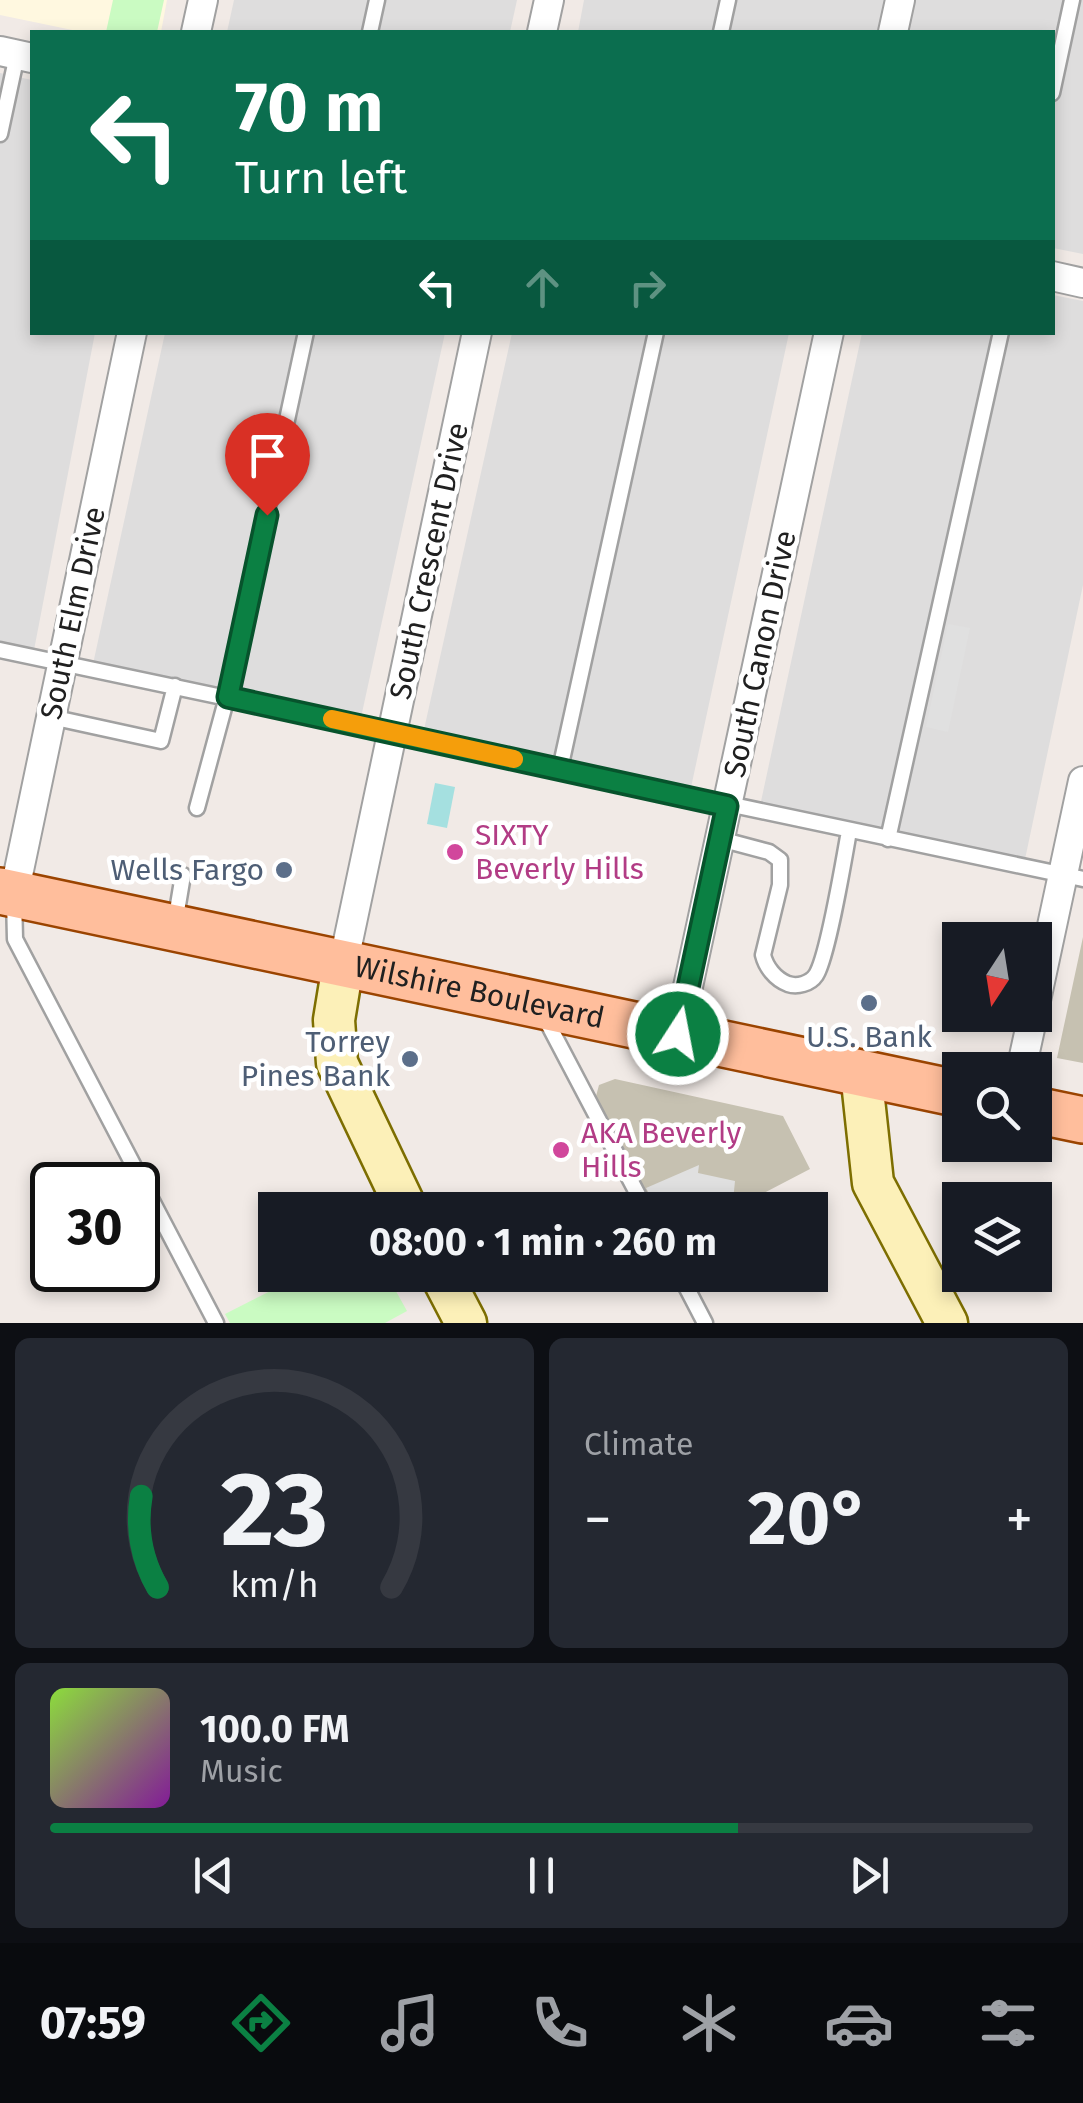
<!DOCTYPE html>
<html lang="en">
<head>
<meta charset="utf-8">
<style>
  :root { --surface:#171b24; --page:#242831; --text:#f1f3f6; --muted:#9ea1a6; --line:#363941; --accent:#0b8043 }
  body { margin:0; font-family:"Fira Sans",sans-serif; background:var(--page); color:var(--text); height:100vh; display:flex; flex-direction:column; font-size:38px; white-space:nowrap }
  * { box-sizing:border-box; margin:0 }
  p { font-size:32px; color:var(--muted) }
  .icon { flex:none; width:55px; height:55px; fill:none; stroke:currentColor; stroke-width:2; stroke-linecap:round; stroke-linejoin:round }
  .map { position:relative; height:1323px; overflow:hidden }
  .drawer { display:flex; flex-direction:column; gap:15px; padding:15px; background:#0d0f14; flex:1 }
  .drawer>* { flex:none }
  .banner { position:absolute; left:30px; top:30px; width:1025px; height:305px; border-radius:0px; box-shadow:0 5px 15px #0003; background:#0b6e4f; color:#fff; overflow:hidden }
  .needle { width:65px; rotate:192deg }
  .controls { position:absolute; left:942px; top:922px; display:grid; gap:20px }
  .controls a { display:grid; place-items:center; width:110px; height:110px; border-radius:0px; background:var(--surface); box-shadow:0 5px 15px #0003; font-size:50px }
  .speed { position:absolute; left:30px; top:1162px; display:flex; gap:20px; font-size:50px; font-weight:700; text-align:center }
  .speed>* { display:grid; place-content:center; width:130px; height:130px; border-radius:50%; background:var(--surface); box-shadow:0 5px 15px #0003; line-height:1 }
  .speed .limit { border:5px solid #111; border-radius:15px; background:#fff; color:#111 }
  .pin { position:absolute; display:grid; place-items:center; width:85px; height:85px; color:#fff; margin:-102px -42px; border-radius:50% 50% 50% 0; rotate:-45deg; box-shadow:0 0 10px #0007 }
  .pin .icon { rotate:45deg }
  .me { position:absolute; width:110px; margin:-55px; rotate:11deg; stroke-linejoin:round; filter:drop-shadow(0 0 8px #0008) }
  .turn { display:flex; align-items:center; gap:35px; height:210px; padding:0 40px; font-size:45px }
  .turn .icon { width:130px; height:130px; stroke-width:2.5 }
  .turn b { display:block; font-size:70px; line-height:85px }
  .lanes { display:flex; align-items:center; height:95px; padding:0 40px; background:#0003; justify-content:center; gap:50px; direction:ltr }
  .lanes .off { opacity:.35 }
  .big { font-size:75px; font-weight:700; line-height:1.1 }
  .drawer .card { flex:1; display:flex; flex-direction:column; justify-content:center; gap:15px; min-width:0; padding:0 35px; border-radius:15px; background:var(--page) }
  .drawer .dial { align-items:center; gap:0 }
  .dial svg { height:260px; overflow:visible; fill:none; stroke:var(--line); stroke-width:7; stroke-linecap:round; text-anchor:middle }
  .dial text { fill:var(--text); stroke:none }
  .song { display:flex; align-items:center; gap:30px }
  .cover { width:120px; height:120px; border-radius:15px; background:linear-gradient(135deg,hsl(90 70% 55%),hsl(290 70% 35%)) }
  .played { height:10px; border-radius:5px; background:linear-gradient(90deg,var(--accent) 70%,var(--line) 70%) }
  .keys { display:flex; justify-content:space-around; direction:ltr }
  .heat { display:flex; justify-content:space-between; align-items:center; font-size:55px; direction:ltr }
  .drawer .tiles { flex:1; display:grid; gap:15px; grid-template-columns:1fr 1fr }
  .card:last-child { grid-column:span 2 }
  .trip { position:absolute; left:258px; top:1192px; width:570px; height:100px; border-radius:0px; background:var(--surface); box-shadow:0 5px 15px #0003; font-weight:700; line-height:100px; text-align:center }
  .tab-bar { display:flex; height:160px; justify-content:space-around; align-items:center; background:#090b0e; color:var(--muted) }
  .tab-bar .icon { width:70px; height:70px }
  .tab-bar .on { color:var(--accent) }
  .tab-bar b { font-size:45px; color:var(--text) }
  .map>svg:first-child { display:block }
</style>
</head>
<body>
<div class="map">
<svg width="1083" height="1323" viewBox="0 0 1083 1323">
  <rect width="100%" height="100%" fill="#f1eae6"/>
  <!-- residential -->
  <path fill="#dedddd" d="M234,0H517L510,32H227Z
    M584,0H1083V254L1053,248L1052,32H578Z
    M0,73L32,80V332L95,333L34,650L0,642Z
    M1053,295L1083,301V585L1024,864L760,806L862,333L1052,332Z
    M165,333H445L360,722L93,664Z
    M512,333H789L690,792L423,734Z"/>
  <!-- education -->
  <path fill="#fff8e0" d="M0,0H167L161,32H82L0,15Z"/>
  <!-- construction -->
  <path fill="#c6c1b1" d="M1083,937V1063L1057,1058Z
    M615,1079L783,1116L810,1169L731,1210H655L595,1100L599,1085Z"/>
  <!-- park -->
  <path fill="#cafbc2" d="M113,0H164L157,32H106Z
    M302,1275H387L407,1311L385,1323H230L225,1314Z"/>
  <!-- parking -->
  <path fill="#e0e0e0" d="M948,624L970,628L948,732L926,727Z
    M699,1165L698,1173L735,1181L733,1201L716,1210H658L646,1188Z"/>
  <!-- water -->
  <path fill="#a5e0e0" d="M435,783L455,787L447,828L427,824Z"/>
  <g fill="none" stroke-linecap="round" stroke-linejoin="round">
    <defs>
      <path id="lane" d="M370,32L377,0
        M721,32L728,0
        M1052,93L1072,0
        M0,134L17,55
        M0,650L1083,879
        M51,717L161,741L175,686
        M560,769L656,332
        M197,808L227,697L306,332
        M720,839L769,852L780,860V885L763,955C766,967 775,979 788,984C797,987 810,984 816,975C828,956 844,859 849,831
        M888,839L1001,332
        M14,898L15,939L216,1323
        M175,923L183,875
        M544,1016L646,1210
        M680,1275L705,1323"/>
      <path id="street" d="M196,32L203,0
        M542,32L549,0
        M893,32L900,0
        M0,51L32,58
        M1052,276L1083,283
        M14,894L132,332
        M343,965L477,332
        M1035,1005L1083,781
        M678,1033L829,332
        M1021,1070L1033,1015"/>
      <path id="secondary" d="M343,965L334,1020L337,1063L407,1210
        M861,1072L873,1183L947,1323
        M441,1275L466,1323"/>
      <g id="primary">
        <path id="s1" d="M0,891L960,1094"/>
        <path d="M1035,1110L1083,1120"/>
      </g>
    </defs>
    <!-- lane casing -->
    <use href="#lane" stroke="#a1a1a1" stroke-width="19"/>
    <!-- street casing -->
    <use href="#street" stroke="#a1a1a1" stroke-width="32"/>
    <!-- secondary casing -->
    <use href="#secondary" stroke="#7d6e01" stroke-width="45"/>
    <!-- primary casing -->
    <use href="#primary" stroke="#9b4400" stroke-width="50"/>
    <!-- lane -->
    <use href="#lane" stroke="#fff" stroke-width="14"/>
    <!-- street -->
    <use href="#street" stroke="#fff" stroke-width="28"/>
    <!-- secondary -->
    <use href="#secondary" stroke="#fcf0b8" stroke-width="40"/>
    <!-- primary -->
    <use href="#primary" stroke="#ffbe9c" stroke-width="45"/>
  </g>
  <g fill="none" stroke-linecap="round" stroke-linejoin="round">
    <defs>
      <path id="route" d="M267,515L228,697L727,806L678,1034"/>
    </defs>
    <!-- route casing -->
    <use href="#route" stroke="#07532c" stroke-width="25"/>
    <!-- route -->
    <use href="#route" stroke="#0b8043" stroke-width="18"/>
    <!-- slow -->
    <path stroke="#f59e0b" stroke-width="18" d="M332,719L514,759"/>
  </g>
  <!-- markers -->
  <g fill="#d1479c" stroke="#fff" stroke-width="4">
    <circle cx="455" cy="852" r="10"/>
    <circle cx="561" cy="1150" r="10"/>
  </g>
  <g fill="#5c6f8a" stroke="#fff" stroke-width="4">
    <circle cx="284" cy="870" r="10"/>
    <circle cx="869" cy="1003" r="10"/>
    <circle cx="410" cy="1059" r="10"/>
  </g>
  <g text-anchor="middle" stroke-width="9" stroke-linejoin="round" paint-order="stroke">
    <!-- street labels -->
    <g font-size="30" fill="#202020" stroke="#fff">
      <text transform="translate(429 561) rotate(-78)" y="10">South Crescent Drive</text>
      <text transform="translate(73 613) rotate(-78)" y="10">South Elm Drive</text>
      <text transform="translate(760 654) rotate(-78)" y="10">South Canon Drive</text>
      <text dy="10" stroke="none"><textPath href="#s1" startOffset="490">Wilshire Boulevard</textPath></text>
    </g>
    <!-- hotel labels -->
    <g font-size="30" fill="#b23c85" stroke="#fff" text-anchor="start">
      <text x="475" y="845">SIXTY<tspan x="475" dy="34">Beverly Hills</tspan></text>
      <text x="581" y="1143">AKA Beverly<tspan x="581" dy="34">Hills</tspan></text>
    </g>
    <!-- service labels -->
    <g font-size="30" fill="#4e5e75" stroke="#fff" text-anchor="end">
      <text x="264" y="880">Wells Fargo</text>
      <text x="869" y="1047" text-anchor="middle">U.S. Bank</text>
      <text x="390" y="1052">Torrey<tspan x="390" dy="34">Pines Bank</tspan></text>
    </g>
  </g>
</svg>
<div class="controls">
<a><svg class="needle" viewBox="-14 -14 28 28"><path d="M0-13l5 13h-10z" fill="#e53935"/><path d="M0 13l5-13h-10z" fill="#9ea1a6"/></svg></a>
<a><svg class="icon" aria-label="search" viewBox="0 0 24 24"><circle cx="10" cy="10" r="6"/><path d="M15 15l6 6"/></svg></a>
<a><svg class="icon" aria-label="layers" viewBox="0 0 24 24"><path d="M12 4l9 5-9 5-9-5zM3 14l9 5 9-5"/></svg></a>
</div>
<div class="speed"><div class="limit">30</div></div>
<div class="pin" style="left:267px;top:515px;background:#d93025"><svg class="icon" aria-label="arrive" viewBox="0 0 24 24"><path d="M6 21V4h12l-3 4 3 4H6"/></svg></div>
<svg class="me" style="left:678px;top:1034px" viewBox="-20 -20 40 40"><circle r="17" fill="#0b8043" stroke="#fff" stroke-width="3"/><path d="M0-11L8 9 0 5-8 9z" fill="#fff"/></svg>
<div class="trip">08:00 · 1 min · 260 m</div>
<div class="banner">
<div class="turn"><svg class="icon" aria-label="left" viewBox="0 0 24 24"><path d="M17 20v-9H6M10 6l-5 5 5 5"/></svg><div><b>70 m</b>Turn left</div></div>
<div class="lanes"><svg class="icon" aria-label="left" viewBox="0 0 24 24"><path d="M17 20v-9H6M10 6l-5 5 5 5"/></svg><svg class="icon off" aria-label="ahead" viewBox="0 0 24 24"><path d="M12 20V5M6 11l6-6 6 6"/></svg><svg class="icon off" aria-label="right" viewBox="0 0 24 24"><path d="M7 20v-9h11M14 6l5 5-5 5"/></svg></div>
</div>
</div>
<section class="drawer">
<div class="tiles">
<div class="card dial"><svg viewBox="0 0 100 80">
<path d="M14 69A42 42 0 1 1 86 69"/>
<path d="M14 69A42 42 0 0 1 9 41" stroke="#0b8043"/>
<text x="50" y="56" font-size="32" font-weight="700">23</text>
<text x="50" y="72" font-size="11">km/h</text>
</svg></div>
<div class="card"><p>Climate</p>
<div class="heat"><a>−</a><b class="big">20°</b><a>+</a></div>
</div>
<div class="card">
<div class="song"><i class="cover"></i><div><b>100.0 FM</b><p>Music</p></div></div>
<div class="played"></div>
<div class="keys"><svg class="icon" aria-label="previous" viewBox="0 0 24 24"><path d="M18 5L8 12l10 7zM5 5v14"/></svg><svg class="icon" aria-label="pause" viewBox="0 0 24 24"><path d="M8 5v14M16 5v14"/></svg><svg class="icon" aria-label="next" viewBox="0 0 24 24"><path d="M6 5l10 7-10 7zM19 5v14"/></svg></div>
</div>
</div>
</section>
<nav class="tab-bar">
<b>07:59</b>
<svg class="icon on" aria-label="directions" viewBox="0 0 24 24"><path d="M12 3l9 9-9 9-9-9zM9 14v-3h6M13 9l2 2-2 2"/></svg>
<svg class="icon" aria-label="music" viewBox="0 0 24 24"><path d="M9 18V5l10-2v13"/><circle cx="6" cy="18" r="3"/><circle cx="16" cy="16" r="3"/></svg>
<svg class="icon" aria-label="phone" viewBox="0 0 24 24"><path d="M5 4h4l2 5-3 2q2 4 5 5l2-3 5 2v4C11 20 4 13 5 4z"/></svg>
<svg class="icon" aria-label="climate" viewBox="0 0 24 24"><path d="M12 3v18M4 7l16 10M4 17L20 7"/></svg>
<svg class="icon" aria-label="car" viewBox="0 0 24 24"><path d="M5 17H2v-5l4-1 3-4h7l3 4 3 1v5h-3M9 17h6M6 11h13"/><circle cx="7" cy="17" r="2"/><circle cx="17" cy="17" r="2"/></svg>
<svg class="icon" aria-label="filters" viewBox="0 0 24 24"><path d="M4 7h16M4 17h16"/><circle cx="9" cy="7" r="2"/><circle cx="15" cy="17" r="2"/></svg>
</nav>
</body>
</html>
